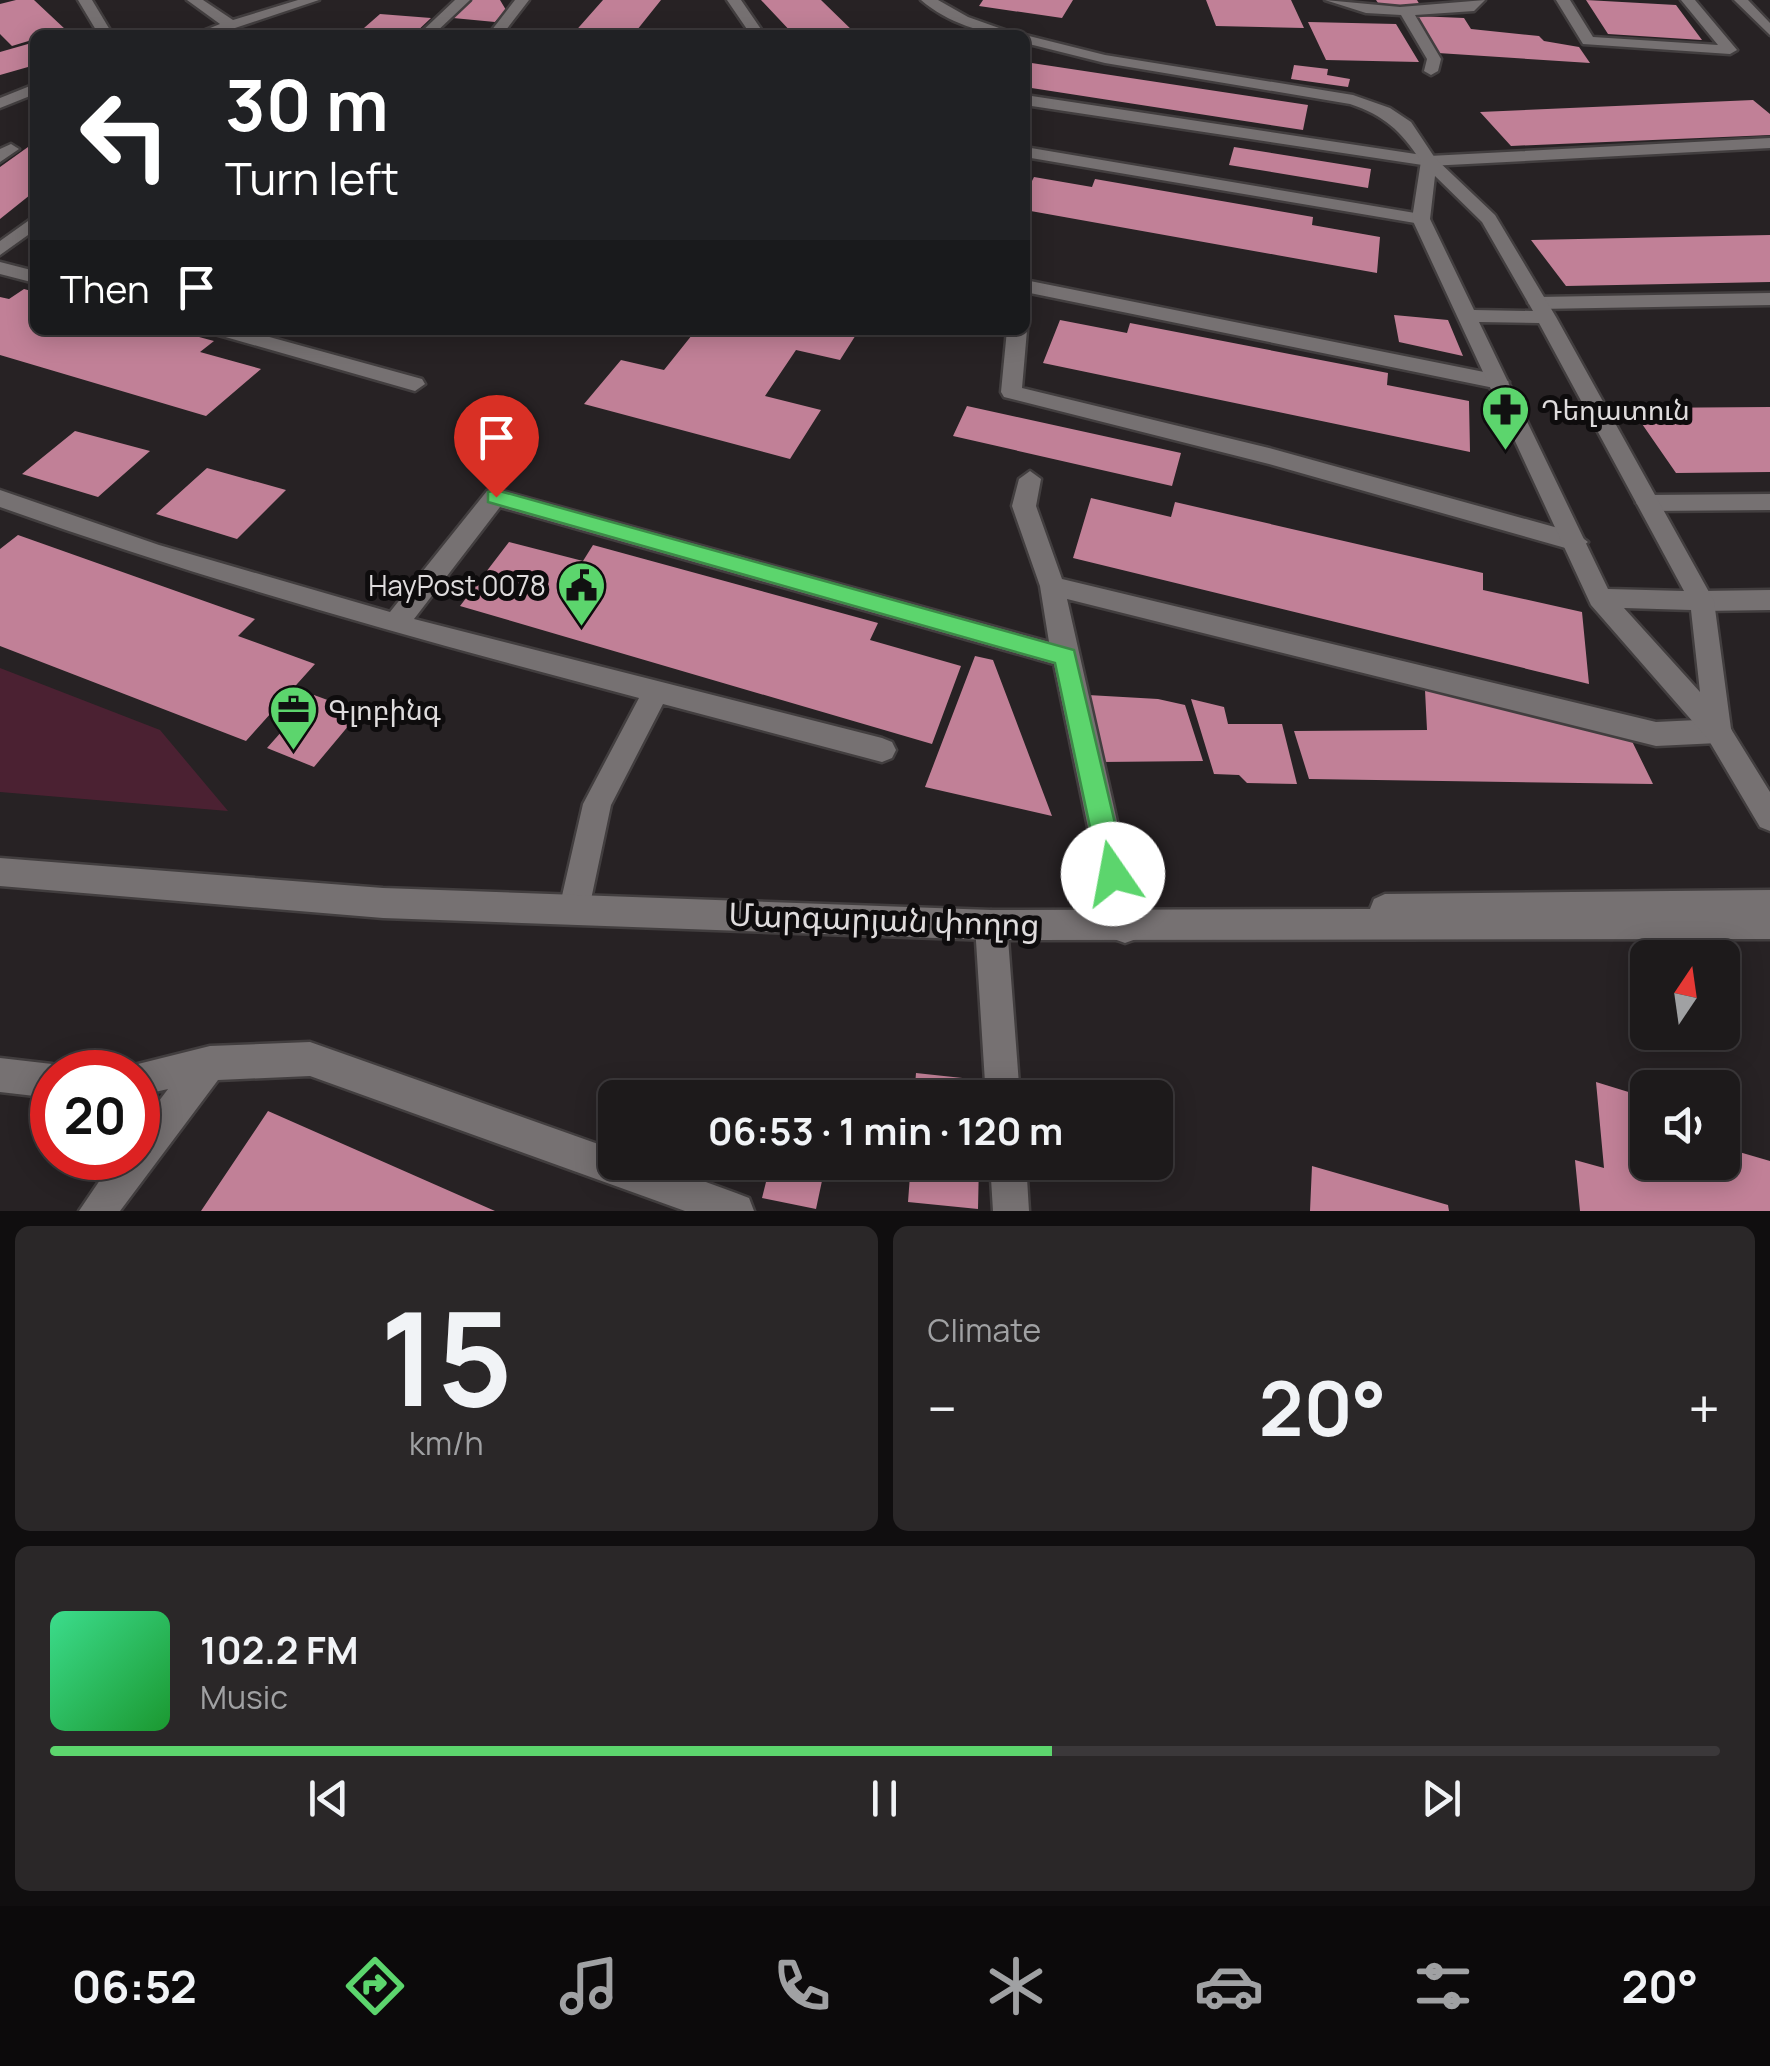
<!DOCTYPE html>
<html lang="en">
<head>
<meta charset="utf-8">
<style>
  :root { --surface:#1d1a1b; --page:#2a2728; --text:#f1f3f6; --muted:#a0a1a3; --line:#3b383a; --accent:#5cd56d }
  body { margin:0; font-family:Manrope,"Noto Sans Armenian",sans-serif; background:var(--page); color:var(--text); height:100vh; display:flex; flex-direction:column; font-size:38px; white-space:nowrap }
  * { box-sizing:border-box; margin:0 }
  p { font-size:32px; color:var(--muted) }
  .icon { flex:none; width:55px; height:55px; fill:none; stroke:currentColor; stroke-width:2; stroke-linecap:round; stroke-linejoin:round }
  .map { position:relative; height:1211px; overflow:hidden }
  .drawer { display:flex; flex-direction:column; gap:15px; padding:15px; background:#100e0f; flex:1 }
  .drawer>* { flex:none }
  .guide { position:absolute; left:30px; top:30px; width:1000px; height:305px; border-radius:15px; box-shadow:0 5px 25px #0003,0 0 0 2px var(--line); background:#202124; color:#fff; overflow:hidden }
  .needle { width:65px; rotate:13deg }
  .buttons { position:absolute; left:1630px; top:940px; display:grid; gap:20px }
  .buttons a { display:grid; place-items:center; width:110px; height:110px; border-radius:15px; background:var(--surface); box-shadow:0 5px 25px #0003,0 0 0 2px var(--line); font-size:50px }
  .speed { position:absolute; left:30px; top:1050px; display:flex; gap:20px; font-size:50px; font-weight:700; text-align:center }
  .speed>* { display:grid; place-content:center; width:130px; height:130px; border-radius:50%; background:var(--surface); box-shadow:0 5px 25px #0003,0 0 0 2px var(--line); line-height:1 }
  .speed .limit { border:15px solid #d22; background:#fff; color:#111 }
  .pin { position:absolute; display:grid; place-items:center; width:85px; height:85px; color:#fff; margin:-102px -42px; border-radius:50% 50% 50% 0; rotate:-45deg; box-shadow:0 0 10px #0007 }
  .pin .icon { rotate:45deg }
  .me { position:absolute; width:110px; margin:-55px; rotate:348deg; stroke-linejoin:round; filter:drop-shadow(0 0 8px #0008) }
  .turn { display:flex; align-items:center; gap:35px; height:210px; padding:0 30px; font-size:45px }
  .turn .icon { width:130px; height:130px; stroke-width:2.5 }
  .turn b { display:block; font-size:70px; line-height:85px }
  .then { display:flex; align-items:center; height:95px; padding:0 30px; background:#0003; gap:20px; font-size:38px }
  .big { font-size:75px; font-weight:700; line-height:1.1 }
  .drawer .card { flex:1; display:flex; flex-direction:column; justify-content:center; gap:15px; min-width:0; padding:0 35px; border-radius:15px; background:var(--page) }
  .drawer .dial { align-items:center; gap:0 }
  .dial b { font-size:130px; line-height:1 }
  .song { display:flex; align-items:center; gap:30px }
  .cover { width:120px; height:120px; border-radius:15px; background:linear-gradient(135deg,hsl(150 70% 55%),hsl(130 70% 35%)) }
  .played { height:10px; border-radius:5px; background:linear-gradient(90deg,var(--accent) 60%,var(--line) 60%) }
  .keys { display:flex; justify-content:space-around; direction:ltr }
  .heat { display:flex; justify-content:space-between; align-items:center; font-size:55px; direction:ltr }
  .drawer .tiles { flex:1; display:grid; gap:15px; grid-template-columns:1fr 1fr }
  .card:last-child { grid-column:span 2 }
  .trip { position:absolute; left:598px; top:1080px; width:575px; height:100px; border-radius:15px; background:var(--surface); box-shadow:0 5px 25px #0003,0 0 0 2px var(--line); font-weight:700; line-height:100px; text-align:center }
  .tab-bar { display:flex; height:160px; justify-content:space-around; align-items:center; background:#0c0a0b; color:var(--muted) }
  .tab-bar .icon { width:70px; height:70px }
  .tab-bar .selected { color:var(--accent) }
  .tab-bar b { font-size:45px; color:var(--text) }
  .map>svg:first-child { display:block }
</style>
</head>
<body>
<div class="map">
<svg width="1770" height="1211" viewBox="0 0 1770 1211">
  <rect width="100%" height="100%" fill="#272224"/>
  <!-- green -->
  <path fill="#4b2132" d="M0,668L160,730L228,811L0,792Z"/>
  <!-- building -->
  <path fill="#c18097" d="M16,0H34L66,30L35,35V39L12,46L0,34V4Z
    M472,0H500L506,10L495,22L453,18Z
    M603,0H661L633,35H572Z
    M761,0H821L857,35H794Z
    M983,0H1073L1062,18L979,6Z
    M1206,0H1291L1304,28L1216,26Z
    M1376,0H1417L1421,7L1380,6Z
    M1586,0L1676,5L1702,40L1608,34Z
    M380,14L431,18L413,35H356Z
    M1416,16L1464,18L1471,29L1539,36L1544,41L1579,47L1590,63L1438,53Z
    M1308,22L1396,24L1419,62L1326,60Z
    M35,42V65L0,75V52Z
    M1025,62L1308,105L1303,130L1025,87Z
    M1294,65L1328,69L1327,75L1350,79L1348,87L1291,79Z
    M1753,100L1770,114V135L1511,146L1480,112Z
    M35,142V191L0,219V167Z
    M1234,147L1371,169L1368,188L1229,165Z
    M1034,177L1092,187L1095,179L1313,217L1312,225L1380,237L1377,273L1025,210V195Z
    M1770,235V282L1566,286L1531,240Z
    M24,289L35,292V330H173L214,341L200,352L261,369L206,416L0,355V297L9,299Z
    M1394,315L1448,320L1463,356L1399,342Z
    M1060,320L1127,333L1130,323L1388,373L1387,385L1469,401L1470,452L1043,363Z
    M696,330H859L840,360L796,350L765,396L821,410L790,459L584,404L621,360L664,370Z
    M967,406L1181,453L1172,486L953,436Z
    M1770,407V472L1676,473L1631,408Z
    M75,431L150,451L98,497L22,474Z
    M207,468L286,490L237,539L156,514Z
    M1091,498L1171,517L1175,502L1483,573V590L1582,612L1589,684L1073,558Z
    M18,535L255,619L238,636L315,664L246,741L0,646V549Z
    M509,542L583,561L593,545L878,623L870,640L961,666L932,744L460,606Z
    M975,656L993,660L1052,816L925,787Z
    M1425,690L1628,733L1653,784L1309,779L1294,731L1427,730Z
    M314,695L360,712L314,767L267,748Z
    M1088,695L1158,699L1185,705L1203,761L1101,762Z
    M1191,699L1224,707L1228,724H1282L1297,784L1247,783L1239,775L1214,774Z
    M916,1073L981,1080V1098H914Z
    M791,1078L841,1089L840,1098H786Z
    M1596,1082L1648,1098V1162H1722V1147L1770,1161V1211H1580L1575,1160L1604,1168Z
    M268,1111L495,1211H201Z
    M771,1162H826L816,1209L762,1198Z
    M911,1162H979L978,1209L908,1202Z
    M1312,1166L1448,1205L1449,1211H1310Z"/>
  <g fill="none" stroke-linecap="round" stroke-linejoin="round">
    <defs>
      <path id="service" d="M78,0H92L110,30L107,35H93L96,30Z
        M187,0H203L233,20L298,0H319L214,35H193L220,24Z
        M455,0H470L433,35H418Z
        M515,0H529L502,35H488Z
        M727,0H741L765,35H751Z
        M1325,0L1400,7L1485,0L1474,11L1415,15L1441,59L1438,71L1431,75L1424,71L1427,59L1401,15L1366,13Z
        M1556,0H1570L1593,37L1718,45L1681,0H1695L1737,50L1730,54L1583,44Z
        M1734,0H1748L1770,23V35Z
        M35,84V94L0,108V98Z
        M1025,95L1429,156L1770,138V148L1429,166L1025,105Z
        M11,144L19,149L0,162V149Z
        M1025,147L1421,214L1430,219L1421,224L1025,157Z
        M35,216V230L0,255V241Z
        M0,262L35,271V283L0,274Z
        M1025,280L1499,375L1509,382L1499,389L1025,292Z
        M1770,293V305L1538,309L1528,303L1538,297Z
        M1025,327L1027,330L1022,388L1269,448L1576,533L1588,542L1576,551L1269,464L1004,397L1001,392L1007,330Z
        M212,330H244L422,379L425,384L415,391L215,334Z
        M1030,471L1041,479L1036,506L1062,579L1656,722L1718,719L1728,723L1732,731L1728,739L1718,743L1656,746L1067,599L1141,928L1136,939L1125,943L1114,939L1109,928L1054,664L500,507L414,619L882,738L892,742L896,750L892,758L882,762L663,704L611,805L589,909L585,919L574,924L563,919L559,909L583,804L639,698C423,641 210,582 0,507V490L159,545L390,612L487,491L495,489L1049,642L1040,586L1012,506L1019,479Z
        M1770,494V510L1648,511L1636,503L1648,495Z
        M1770,590V610L1702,611L1693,608L1690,601L1693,594L1702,591Z
        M991,910L1002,914L1007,925L1020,1098H986L975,925L980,914Z
        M310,1042L615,1150V1162H651L736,1193L749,1198L754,1211H685L310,1076L218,1080L120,1211H79L115,1158H138V1129L168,1089L138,1096V1072H124L126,1067L210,1046Z
        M0,1058L52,1064L66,1072H52V1098L0,1092Z
        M990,1162H1026L1029,1211H993Z"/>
      <path id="minor" d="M921,0H938L968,17L1019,35C984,35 948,23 921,0Z
        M1024,35H1025L1105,55L1353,95L1390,108L1411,122L1435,158L1495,215L1556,317L1714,601L1731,729L1770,792V831L1760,827L1708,739L1591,605L1412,219L1421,161C1400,130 1385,116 1350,104L1105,63L1025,43ZM1435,176L1482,222L1533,311L1474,310L1430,219ZM1479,322L1539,323L1684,591L1608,589ZM1624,608L1691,610L1700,692Z"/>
      <path id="secondary" d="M0,858L383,888L991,910L1370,909L1374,899L1385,894L1770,890V939L991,940L383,918L0,886Z"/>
    </defs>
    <!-- service casing -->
    <use href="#service" stroke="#423e3f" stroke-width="5"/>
    <!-- minor casing -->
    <use href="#minor" stroke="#423e3f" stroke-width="5"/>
    <!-- secondary casing -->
    <use href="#secondary" stroke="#423e3f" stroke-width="5"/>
    <!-- service -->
    <use href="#service" fill="#767172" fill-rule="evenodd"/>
    <!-- minor -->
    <use href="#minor" fill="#767172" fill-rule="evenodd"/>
    <!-- secondary -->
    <use href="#secondary" fill="#767172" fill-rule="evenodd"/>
  </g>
  <!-- route -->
  <path fill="#5cd56d" stroke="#3c8a47" stroke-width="2.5" d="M496,490L1074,650L1127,874L1123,883L1113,887L1104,883L1100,874L1055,663L488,502V492Z"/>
  <!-- icons -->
  <defs>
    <symbol id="pharmacy-pin" viewBox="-11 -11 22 30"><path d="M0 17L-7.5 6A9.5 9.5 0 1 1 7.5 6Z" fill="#5cd56d" stroke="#0e0c0d"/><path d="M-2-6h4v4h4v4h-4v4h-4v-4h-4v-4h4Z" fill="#111"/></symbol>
    <symbol id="civic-pin" viewBox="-11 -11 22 30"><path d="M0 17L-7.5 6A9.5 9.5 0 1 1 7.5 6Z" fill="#5cd56d" stroke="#0e0c0d"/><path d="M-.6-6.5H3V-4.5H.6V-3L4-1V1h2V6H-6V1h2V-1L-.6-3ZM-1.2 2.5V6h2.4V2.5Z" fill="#111"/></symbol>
    <symbol id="office-pin" viewBox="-11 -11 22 30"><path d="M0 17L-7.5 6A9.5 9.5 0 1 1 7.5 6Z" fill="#5cd56d" stroke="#0e0c0d"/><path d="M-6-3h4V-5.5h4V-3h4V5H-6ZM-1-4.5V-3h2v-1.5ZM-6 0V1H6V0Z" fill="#111"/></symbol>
  </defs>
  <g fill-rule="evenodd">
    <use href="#pharmacy-pin" x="1478" y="382" width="55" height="75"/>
    <use href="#civic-pin" x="554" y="558" width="55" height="75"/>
    <use href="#office-pin" x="266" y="682" width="55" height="75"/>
  </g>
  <g text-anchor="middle" stroke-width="10" stroke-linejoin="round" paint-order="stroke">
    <!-- poi labels -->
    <g font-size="28" fill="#dfdcdd" stroke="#0e0c0d" text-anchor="start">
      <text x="1541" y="420">Դեղատուն</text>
      <text x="546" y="596" text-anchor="end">HayPost 0078</text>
      <text x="328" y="720">Գլոբինգ</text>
    </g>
    <!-- near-street labels -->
    <g font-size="32" fill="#dfdcdd" stroke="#0e0c0d">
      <text transform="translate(884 920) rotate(2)" y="11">Մարգարյան փողոց</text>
    </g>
  </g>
</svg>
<div class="buttons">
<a><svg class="needle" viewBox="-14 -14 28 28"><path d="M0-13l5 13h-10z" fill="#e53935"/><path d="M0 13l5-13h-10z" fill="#a0a1a3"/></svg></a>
<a><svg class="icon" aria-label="sound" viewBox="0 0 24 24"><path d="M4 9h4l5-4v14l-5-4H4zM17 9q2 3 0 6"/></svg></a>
</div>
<div class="speed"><div class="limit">20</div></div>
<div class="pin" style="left:496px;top:497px;background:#d93025"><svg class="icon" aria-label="arrive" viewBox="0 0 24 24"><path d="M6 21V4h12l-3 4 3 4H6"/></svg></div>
<svg class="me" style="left:1113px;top:874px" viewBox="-20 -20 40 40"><circle r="19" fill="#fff"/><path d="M0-13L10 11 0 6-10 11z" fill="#5cd56d"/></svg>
<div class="trip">06:53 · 1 min · 120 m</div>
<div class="guide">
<div class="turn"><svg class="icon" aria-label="left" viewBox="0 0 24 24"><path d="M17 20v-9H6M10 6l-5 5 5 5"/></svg><div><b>30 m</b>Turn left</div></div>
<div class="then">Then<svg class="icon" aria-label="arrive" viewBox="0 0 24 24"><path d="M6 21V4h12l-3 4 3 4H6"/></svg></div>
</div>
</div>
<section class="drawer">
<div class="tiles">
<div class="card dial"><b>15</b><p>km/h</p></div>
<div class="card"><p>Climate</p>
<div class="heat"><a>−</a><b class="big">20°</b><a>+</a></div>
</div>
<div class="card">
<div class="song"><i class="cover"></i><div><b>102.2 FM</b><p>Music</p></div></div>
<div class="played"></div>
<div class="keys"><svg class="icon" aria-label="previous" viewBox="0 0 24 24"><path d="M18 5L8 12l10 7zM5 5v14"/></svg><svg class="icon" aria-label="pause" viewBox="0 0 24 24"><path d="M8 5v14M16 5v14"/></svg><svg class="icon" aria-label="next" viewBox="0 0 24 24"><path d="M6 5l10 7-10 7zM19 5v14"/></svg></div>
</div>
</div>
</section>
<nav class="tab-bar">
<b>06:52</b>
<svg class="icon selected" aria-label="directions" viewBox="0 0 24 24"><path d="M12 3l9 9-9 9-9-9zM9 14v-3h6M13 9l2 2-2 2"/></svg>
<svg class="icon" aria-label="music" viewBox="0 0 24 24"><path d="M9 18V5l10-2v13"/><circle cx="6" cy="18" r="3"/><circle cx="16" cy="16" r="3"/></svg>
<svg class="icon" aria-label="phone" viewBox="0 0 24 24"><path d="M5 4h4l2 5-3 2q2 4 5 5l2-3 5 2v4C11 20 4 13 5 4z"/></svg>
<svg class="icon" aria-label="climate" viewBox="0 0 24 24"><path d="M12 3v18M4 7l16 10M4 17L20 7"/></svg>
<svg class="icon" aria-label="car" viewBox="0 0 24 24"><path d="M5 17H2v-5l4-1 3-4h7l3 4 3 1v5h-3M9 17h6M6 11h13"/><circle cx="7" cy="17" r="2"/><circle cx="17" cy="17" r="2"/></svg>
<svg class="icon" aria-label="filters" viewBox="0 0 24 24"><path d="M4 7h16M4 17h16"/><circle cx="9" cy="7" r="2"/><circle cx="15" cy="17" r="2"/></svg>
<b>20°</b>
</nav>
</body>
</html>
